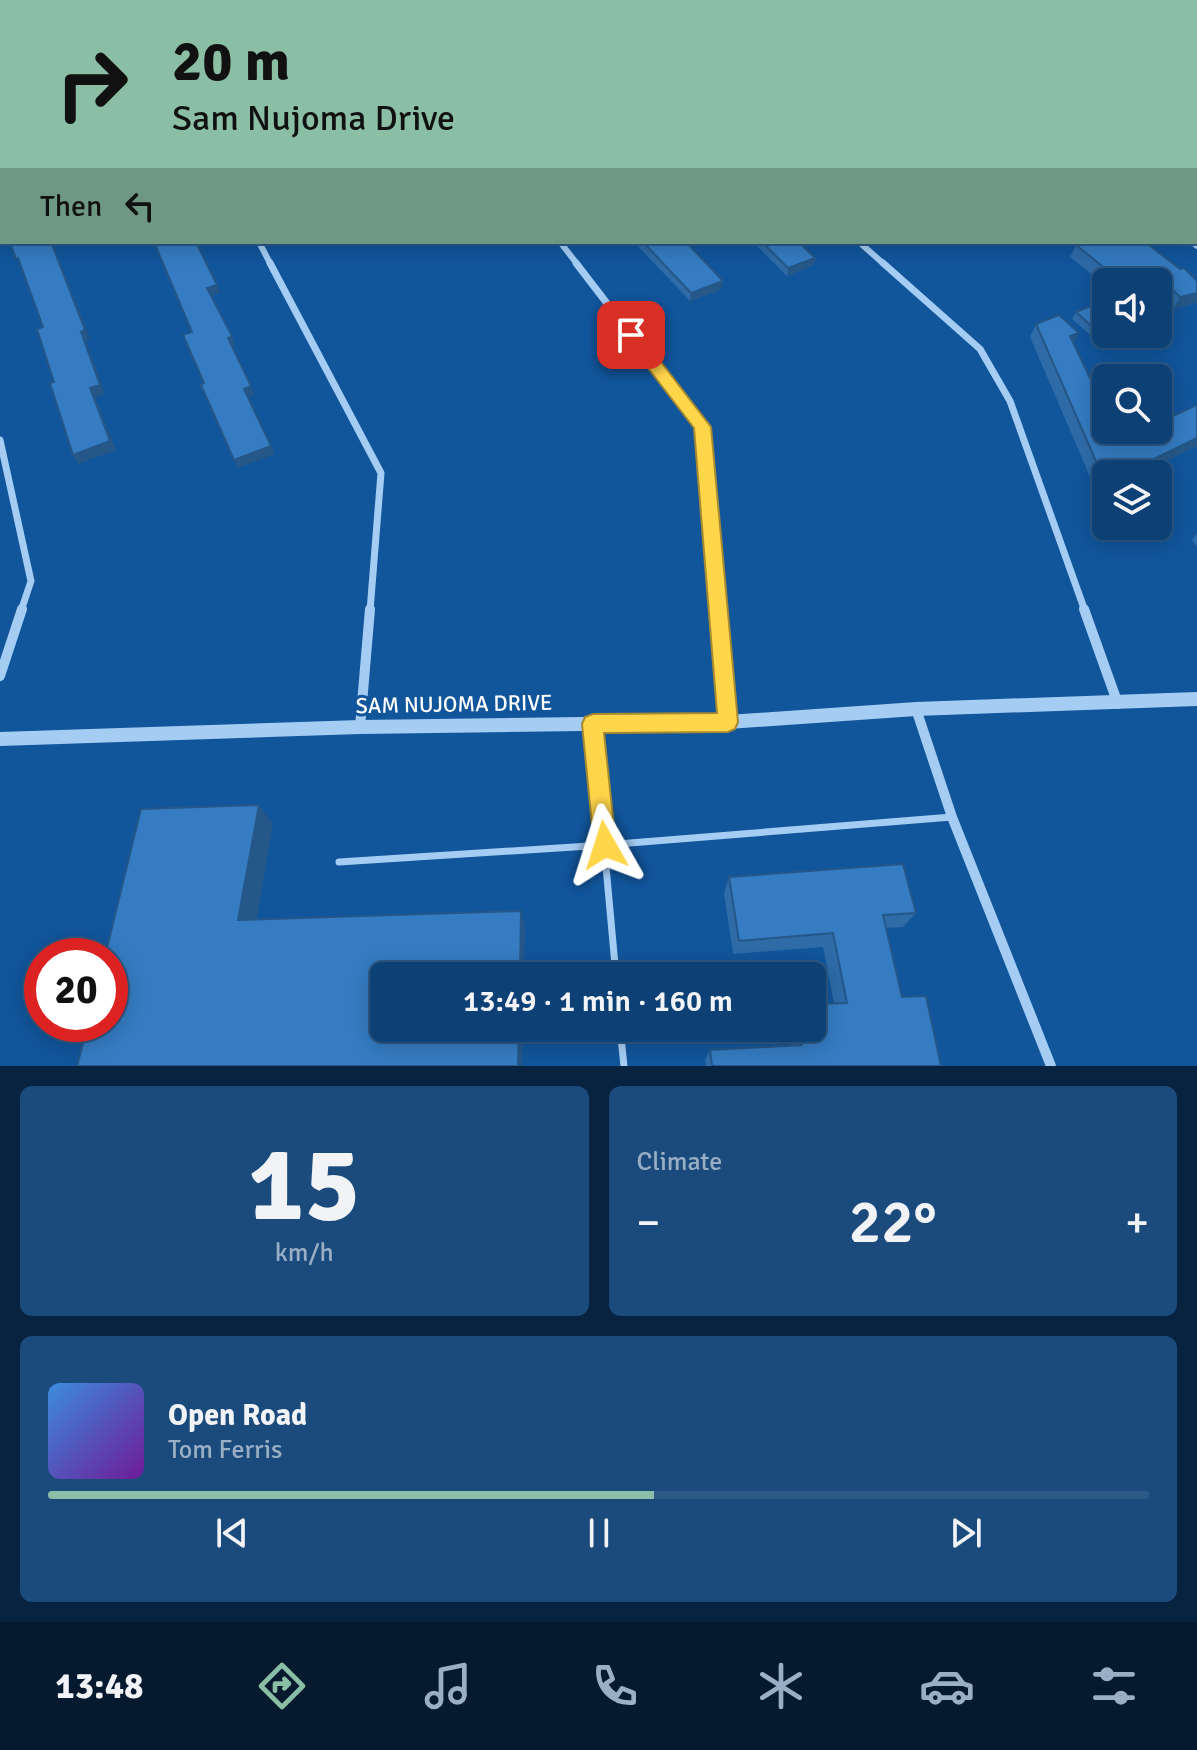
<!DOCTYPE html>
<html lang="en">
<head>
<meta charset="utf-8">
<style>
	body { margin:0; font-family:Signika,sans-serif; background:#1b4b7c; color:#f1f3f6; height:100vh; display:flex; flex-direction:column; font-size:30px; white-space:nowrap }
	* { box-sizing:border-box; margin:0 }
	p { font-size:26px; color:#9aafc5 }
	.icon { flex:none; width:44px; height:44px; fill:none; stroke:currentColor; stroke-width:2; stroke-linecap:round; stroke-linejoin:round }
	.map { position:relative; height:1066px; overflow:hidden }
	.drawer { display:flex; flex-direction:column; gap:20px; padding:20px; background:#072340; flex:1 }
	.drawer>* { flex:none }
	.top-card { position:absolute; left:0px; top:0px; width:1198px; height:244px; box-shadow:0 4px 20px #0003,0 0 0 2px #2d5986; background:#8abfa5; color:#111; overflow:hidden }
	.tools { position:absolute; left:1092px; top:268px; display:grid; gap:16px }
	.tools a { display:grid; place-items:center; width:80px; height:80px; border-radius:12px; background:#0d4074; box-shadow:0 4px 20px #0003,0 0 0 2px #2d5986; font-size:40px }
	.speed { position:absolute; left:24px; top:938px; display:flex; gap:16px; font-size:40px; font-weight:700; text-align:center }
	.speed>* { display:grid; place-content:center; width:104px; height:104px; border-radius:50%; background:#0d4074; box-shadow:0 4px 20px #0003,0 0 0 2px #2d5986; line-height:1 }
	.speed .limit { border:12px solid #d22; background:#fff; color:#111 }
	.pin { position:absolute; display:grid; place-items:center; width:68px; height:68px; color:#fff; margin:-34px; border-radius:16px; box-shadow:0 4px 12px #0006 }
	.me { position:absolute; width:88px; margin:-44px; rotate:354deg; stroke-linejoin:round; filter:drop-shadow(0 0 6px #0008) }
	.turn { display:flex; align-items:center; gap:28px; height:168px; padding:0 40px; font-size:36px }
	.turn .icon { width:104px; height:104px; stroke-width:2.5 }
	.turn b { display:block; font-size:56px; line-height:68px }
	.then { display:flex; align-items:center; height:76px; padding:0 40px; background:#0003; gap:16px; font-size:30px }
	.big { font-size:60px; font-weight:600; line-height:1.1 }
	.drawer .tile { flex:1; display:flex; flex-direction:column; justify-content:center; gap:12px; min-width:0; padding:0 28px; border-radius:12px; background:#1b4b7c }
	.drawer .dial { align-items:center; gap:0 }
	.dial b { font-size:104px; line-height:1 }
	.song { display:flex; align-items:center; gap:24px }
	.cover { width:96px; height:96px; border-radius:12px; background:linear-gradient(135deg,hsl(210 70% 55%),hsl(280 70% 35%)) }
	.played { height:8px; border-radius:4px; background:linear-gradient(90deg,#8abfa5 55%,#2d5986 55%) }
	.keys { display:flex; justify-content:space-around; direction:ltr }
	.heat { display:flex; justify-content:space-between; align-items:center; font-size:44px; direction:ltr }
	.drawer .tiles { flex:1; display:grid; gap:20px; grid-template-columns:1fr 1fr }
	.tile:last-child { grid-column:span 2 }
	.trip { position:absolute; left:370px; top:962px; width:456px; height:80px; border-radius:12px; background:#0d4074; box-shadow:0 4px 20px #0003,0 0 0 2px #2d5986; font-weight:600; line-height:80px; text-align:center }
	.tab-bar { display:flex; height:128px; justify-content:space-around; align-items:center; background:#051a2e; color:#9aafc5 }
	.tab-bar .icon { width:56px; height:56px }
	.tab-bar .active { color:#8abfa5 }
	.tab-bar b { font-size:36px; color:#f1f3f6 }
	.map>svg:first-child { display:block }
</style>
</head>
<body>
<div class="map">
<svg width="1197" height="1066" viewBox="0 0 1197 1066">
	<rect width="100%" height="100%" fill="#11559b"/>
	<g fill="none" stroke-linecap="round" stroke-linejoin="round">
		<g stroke="#a5cdf4" stroke-width="7">
			<polyline points="593,724 616,976"/>
			<polyline points="339,862 605,845 952,817"/>
			<polyline points="620,1028 624,1066"/>
		</g>
		<g stroke="#a5cdf4" stroke-width="6">
			<polyline points="587,0 590,2"/>
			<polyline points="1111,0 1114,2"/>
			<polyline points="535,2 543,0"/>
			<polyline points="259,242 271,265"/>
			<polyline points="560,242 578,265"/>
			<polyline points="859,242 885,265"/>
			<polyline points="1192,242 1197,246"/>
		</g>
		<g stroke="#a5cdf4" stroke-width="7">
			<polyline points="270,263 381,473 370,611"/>
			<polyline points="576,263 702,427 718,611"/>
			<polyline points="883,263 980,349 1010,401 1085,611"/>
			<polyline points="0,440 31,581 21,611"/>
		</g>
		<g stroke="#a5cdf4" stroke-width="10">
			<polyline points="718,609 728,722"/>
			<polyline points="1084,609 1118,704"/>
			<polyline points="0,676 22,609"/>
			<polyline points="916,709 952,817 1051,1066"/>
			<polyline points="360,727 370,609"/>
		</g>
		<polygon fill="#a5cdf4" fill-rule="evenodd" points="1197,692 1197,706 916,716 728,729 360,734 0,746 0,732 360,720 728,715 916,702"/>
	</g>
	<g fill="#2e6ba7">
		<polygon points="634,242 686,242 722,289 690,301"/>
		<polygon points="753,242 799,242 814,265 787,276"/>
		<polygon points="1076,245 1197,281 1173,309 1167,303 1158,282 1106,282 1106,286 1070,257"/>
		<polygon points="1076,312 1106,330 1091,336 1072,319"/>
		<polygon points="1036,324 1073,343 1120,440 1197,405 1197,446 1140,474 1106,474 1106,514 1030,337"/>
		<polygon points="1111,526 1153,526 1147,533 1115,535"/>
		<polygon points="1197,533 1197,547 1192,540"/>
		<polygon points="729,877 916,913 903,927 886,928 902,997 941,1066 706,1066 705,1060 710,1050 791,1046 789,1028 812,1028 834,1003 823,947 733,954 724,893"/>
	</g>
	<g fill="#255788">
		<polygon points="51,242 52,242 90,339 86,341 105,394 95,397 116,450 78,464 73,455 90,388 81,332"/>
		<polygon points="815,258 814,265 787,276 788,268"/>
		<polygon points="723,281 722,289 690,301 691,293"/>
		<polygon points="217,285 220,293 210,297 207,288"/>
		<polygon points="1174,291 1167,303 1158,307 1158,298"/>
		<polygon points="1197,293 1197,303 1173,309 1180,297"/>
		<polygon points="1106,324 1106,330 1091,336 1095,329"/>
		<polygon points="1079,333 1072,345 1070,336"/>
		<polygon points="232,336 235,345 231,347 228,338"/>
		<polygon points="251,386 254,395 248,397 244,389"/>
		<polygon points="1197,438 1197,446 1140,474 1129,474 1131,470"/>
		<polygon points="271,446 275,454 238,468 234,460"/>
		<polygon points="259,805 273,824 254,935 238,920"/>
		<polygon points="521,911 525,926 524,976 520,976"/>
		<polygon points="519,1028 523,1028 522,1066 518,1066"/>
	</g>
	<g fill="#357cc2" stroke="#255788" stroke-width="2">
		<polygon points="735,0 796,0 799,2 728,2"/>
		<polygon points="0,163 2,163 2,217 0,210"/>
		<polygon points="10,242 51,242 85,330 81,332 100,385 90,388 110,441 73,455 50,383 54,382 37,329 43,327 18,258 16,259"/>
		<polygon points="154,242 196,242 217,285 207,288 232,336 228,338 251,386 244,389 271,446 234,460 201,385 204,383 183,335 192,332"/>
		<polygon points="643,242 686,242 723,281 691,293"/>
		<polygon points="762,242 799,242 815,258 788,268"/>
		<polygon points="1084,242 1145,242 1180,269 1184,268 1197,281 1197,293 1180,297 1174,291 1158,298 1158,282 1122,282 1076,245"/>
		<polygon points="1103,301 1106,303 1106,324 1095,329 1076,312"/>
		<polygon points="1059,315 1079,333 1070,336 1106,412 1106,430 1115,430 1120,440 1143,430 1158,430 1158,423 1197,405 1197,438 1131,470 1133,474 1106,474 1106,484 1036,324"/>
		<polygon points="259,805 238,920 521,911 520,976 384,976 384,1028 519,1028 518,1066 77,1066 88,1024 110,1024 110,956 105,956 141,809"/>
		<polygon points="903,864 916,913 883,915 902,997 926,996 941,1066 712,1066 710,1050 802,1045 799,1028 812,1028 812,1004 847,1003 833,933 739,941 729,877"/>
	</g>
	<polygon fill="#ffd54a" stroke="#a68a30" stroke-width="2" points="631,329 637,331 711,427 738,722 735,729 728,732 604,733 616,845 613,853 605,856 597,853 594,845 582,724 585,717 593,714 717,713 694,428 625,338 625,331"/>
	<g text-anchor="middle" dominant-baseline="central" stroke-width="6" stroke-linejoin="round" paint-order="stroke">
		<g font-size="22" fill="#fff" stroke="#11559b">
			<text transform="translate(454 704) rotate(-1)">SAM NUJOMA DRIVE</text>
		</g>
	</g>
</svg>
<div class="tools">
<a><svg class="icon" aria-label="sound" viewBox="0 0 24 24"><path d="M4 9h4l5-4v14l-5-4H4zM17 9q2 3 0 6"/></svg></a>
<a><svg class="icon" aria-label="search" viewBox="0 0 24 24"><circle cx="10" cy="10" r="6"/><path d="M15 15l6 6"/></svg></a>
<a><svg class="icon" aria-label="layers" viewBox="0 0 24 24"><path d="M12 4l9 5-9 5-9-5zM3 14l9 5 9-5"/></svg></a>
</div>
<div class="speed"><div class="limit">20</div></div>
<div class="pin" style="left:631px;top:335px;background:#d93025"><svg class="icon" aria-label="arrive" viewBox="0 0 24 24"><path d="M6 21V4h12l-3 4 3 4H6"/></svg></div>
<svg class="me" style="left:605px;top:845px" viewBox="-20 -20 40 40"><path d="M0-17L14 15 0 8-14 15z" fill="#ffd54a" stroke="#fff" stroke-width="4"/></svg>
<div class="trip">13:49 · 1 min · 160 m</div>
<div class="top-card">
<div class="turn"><svg class="icon" aria-label="right" viewBox="0 0 24 24"><path d="M7 20v-9h11M14 6l5 5-5 5"/></svg><div><b>20 m</b>Sam Nujoma Drive</div></div>
<div class="then">Then<svg class="icon" aria-label="left" viewBox="0 0 24 24"><path d="M17 20v-9H6M10 6l-5 5 5 5"/></svg></div>
</div>
</div>
<section class="drawer">
<div class="tiles">
<div class="tile dial"><b>15</b><p>km/h</p></div>
<div class="tile"><p>Climate</p>
<div class="heat"><a>−</a><b class="big">22°</b><a>+</a></div>
</div>
<div class="tile">
<div class="song"><i class="cover"></i><div><b>Open Road</b><p>Tom Ferris</p></div></div>
<div class="played"></div>
<div class="keys"><svg class="icon" aria-label="previous" viewBox="0 0 24 24"><path d="M18 5L8 12l10 7zM5 5v14"/></svg><svg class="icon" aria-label="pause" viewBox="0 0 24 24"><path d="M8 5v14M16 5v14"/></svg><svg class="icon" aria-label="next" viewBox="0 0 24 24"><path d="M6 5l10 7-10 7zM19 5v14"/></svg></div>
</div>
</div>
</section>
<nav class="tab-bar">
<b>13:48</b>
<svg class="icon active" aria-label="directions" viewBox="0 0 24 24"><path d="M12 3l9 9-9 9-9-9zM9 14v-3h6M13 9l2 2-2 2"/></svg>
<svg class="icon" aria-label="music" viewBox="0 0 24 24"><path d="M9 18V5l10-2v13"/><circle cx="6" cy="18" r="3"/><circle cx="16" cy="16" r="3"/></svg>
<svg class="icon" aria-label="phone" viewBox="0 0 24 24"><path d="M5 4h4l2 5-3 2q2 4 5 5l2-3 5 2v4C11 20 4 13 5 4z"/></svg>
<svg class="icon" aria-label="climate" viewBox="0 0 24 24"><path d="M12 3v18M4 7l16 10M4 17L20 7"/></svg>
<svg class="icon" aria-label="car" viewBox="0 0 24 24"><path d="M5 17H2v-5l4-1 3-4h7l3 4 3 1v5h-3M9 17h6M6 11h13"/><circle cx="7" cy="17" r="2"/><circle cx="17" cy="17" r="2"/></svg>
<svg class="icon" aria-label="filters" viewBox="0 0 24 24"><path d="M4 7h16M4 17h16"/><circle cx="9" cy="7" r="2"/><circle cx="15" cy="17" r="2"/></svg>
</nav>
</body>
</html>
